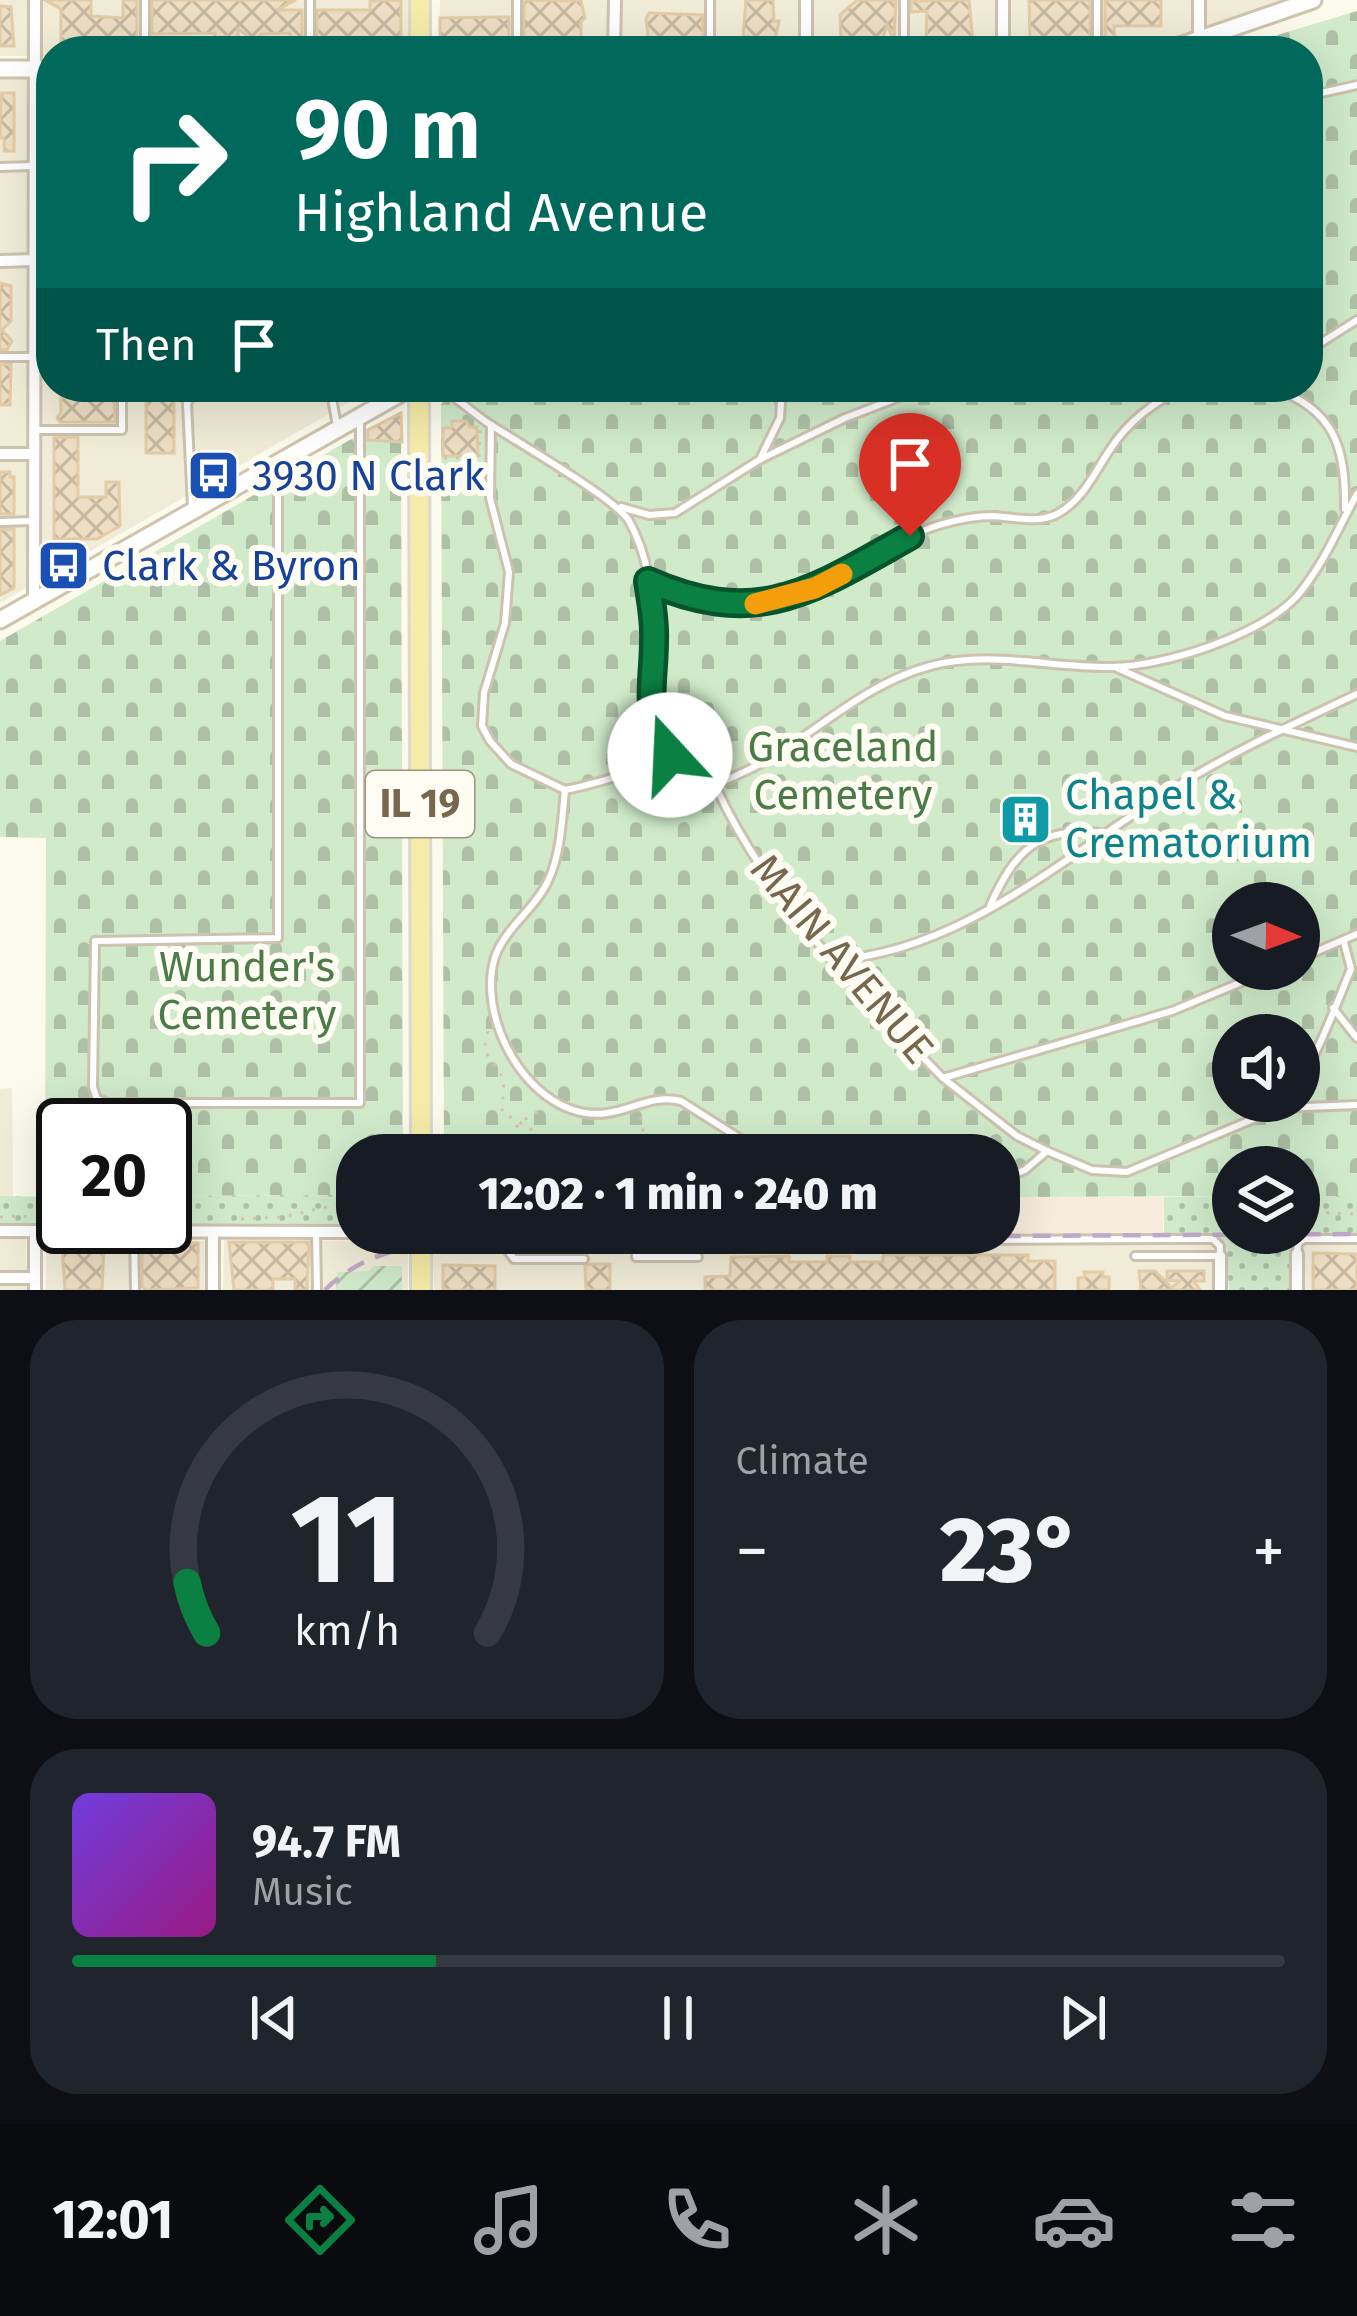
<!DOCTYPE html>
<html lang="en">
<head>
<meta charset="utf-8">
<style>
	body { margin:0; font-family:"Fira Sans",sans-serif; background:#20242c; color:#f1f3f6; height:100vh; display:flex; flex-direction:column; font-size:45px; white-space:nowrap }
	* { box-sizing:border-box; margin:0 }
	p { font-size:39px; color:#9ea1a6 }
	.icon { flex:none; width:66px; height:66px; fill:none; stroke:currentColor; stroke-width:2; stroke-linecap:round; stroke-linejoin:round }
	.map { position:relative; height:1290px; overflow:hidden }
	.details { display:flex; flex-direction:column; gap:30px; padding:30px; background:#0d0f14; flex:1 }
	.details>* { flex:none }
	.guide { position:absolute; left:36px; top:36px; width:1287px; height:366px; border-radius:48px; box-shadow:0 12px 48px #0002; background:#00695c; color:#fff; overflow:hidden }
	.needle { width:78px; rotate:91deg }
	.fabs { position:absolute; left:1212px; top:882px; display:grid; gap:24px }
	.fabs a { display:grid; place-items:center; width:108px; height:108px; border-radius:50%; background:#171b24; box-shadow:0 12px 48px #0002; font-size:60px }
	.speed { position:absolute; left:36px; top:1098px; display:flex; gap:24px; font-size:60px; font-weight:700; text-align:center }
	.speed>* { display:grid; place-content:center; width:156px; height:156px; border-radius:50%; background:#171b24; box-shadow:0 12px 48px #0002; line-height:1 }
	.speed .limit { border:6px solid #111; border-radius:18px; background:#fff; color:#111 }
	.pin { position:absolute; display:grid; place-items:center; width:102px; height:102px; color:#fff; margin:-123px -51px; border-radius:50% 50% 50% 0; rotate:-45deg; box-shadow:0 0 12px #0007 }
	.pin .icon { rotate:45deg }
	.me { position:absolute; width:132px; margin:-66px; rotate:340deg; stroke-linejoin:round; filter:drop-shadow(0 0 9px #0008) }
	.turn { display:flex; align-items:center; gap:42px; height:252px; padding:0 60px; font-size:54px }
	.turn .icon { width:156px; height:156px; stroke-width:2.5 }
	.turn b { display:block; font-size:84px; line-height:102px }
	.then { display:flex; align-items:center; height:114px; padding:0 60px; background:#0003; gap:24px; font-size:45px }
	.big { font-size:90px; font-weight:800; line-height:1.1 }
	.details .card { flex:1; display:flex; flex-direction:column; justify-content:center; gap:18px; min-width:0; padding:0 42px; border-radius:48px; background:#20242c }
	.details .dial { align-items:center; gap:0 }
	.dial svg { height:312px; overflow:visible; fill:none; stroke:#363941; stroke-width:7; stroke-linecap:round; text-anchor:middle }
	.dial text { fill:#f1f3f6; stroke:none }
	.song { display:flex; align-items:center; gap:36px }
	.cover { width:144px; height:144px; border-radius:18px; background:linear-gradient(135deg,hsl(260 70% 55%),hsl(310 70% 35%)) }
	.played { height:12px; border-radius:6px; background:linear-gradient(90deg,#0b8043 30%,#363941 30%) }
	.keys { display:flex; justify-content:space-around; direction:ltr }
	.heat { display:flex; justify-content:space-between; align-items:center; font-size:66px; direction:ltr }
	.details .tiles { flex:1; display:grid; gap:30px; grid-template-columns:1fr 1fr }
	.card:last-child { grid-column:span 2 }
	.trip { position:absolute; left:336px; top:1134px; width:684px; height:120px; border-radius:48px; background:#171b24; box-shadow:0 12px 48px #0002; font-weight:800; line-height:120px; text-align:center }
	.tab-bar { display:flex; height:192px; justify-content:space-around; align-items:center; background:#090b0e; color:#9ea1a6 }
	.tab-bar .icon { width:84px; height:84px }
	.tab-bar .active { color:#0b8043 }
	.tab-bar b { font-size:54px; color:#f1f3f6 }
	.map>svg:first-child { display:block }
</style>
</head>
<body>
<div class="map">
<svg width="1357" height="1290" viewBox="0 0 1357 1290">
	<defs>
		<pattern id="cemetery-stones" width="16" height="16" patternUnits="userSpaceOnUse" patternTransform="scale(3)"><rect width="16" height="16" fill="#d0eaca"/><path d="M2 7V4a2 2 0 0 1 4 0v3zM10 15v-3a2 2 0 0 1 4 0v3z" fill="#aec1a6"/></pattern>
		<pattern id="park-dots" width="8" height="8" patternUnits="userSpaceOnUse" patternTransform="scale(3)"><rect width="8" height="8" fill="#d0eaca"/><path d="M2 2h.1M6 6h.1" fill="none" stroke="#aec1a6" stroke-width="1.8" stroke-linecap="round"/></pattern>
		<pattern id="garden-furrows" width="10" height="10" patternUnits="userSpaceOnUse" patternTransform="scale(3)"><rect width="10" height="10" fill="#d0eaca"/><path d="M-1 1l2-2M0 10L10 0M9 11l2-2" fill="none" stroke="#aec1a6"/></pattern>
		<pattern id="building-cross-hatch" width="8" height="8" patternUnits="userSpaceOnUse" patternTransform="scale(3)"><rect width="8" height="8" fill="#eedec3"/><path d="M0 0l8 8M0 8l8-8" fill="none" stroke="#c6b8a1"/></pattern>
	</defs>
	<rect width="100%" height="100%" fill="#fcfaec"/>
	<g fill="#f0ecd8">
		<polygon points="0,0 408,0 409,51 51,51 51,56 0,56"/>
		<polygon points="440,0 1282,0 1136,51 439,51"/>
		<polygon points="0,78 51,78 51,387 376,387 0,603"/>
		<polygon points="12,1088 13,1196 0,1196 0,1089"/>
		<polygon points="0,1234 26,1234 27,1290 0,1290"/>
		<polygon points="1357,1238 1357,1290 1303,1290 1304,1239"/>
		<polygon points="1213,1239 1214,1290 434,1290 433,1268 433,1246 476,1242"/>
		<polygon points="224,1240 404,1241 408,1245 408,1290 223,1290"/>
		<polygon points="206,1241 206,1290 46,1290 46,1242"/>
	</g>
	<polygon fill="#f8ecde" points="999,1197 1164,1197 1163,1235 434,1240 434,1233 999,1233"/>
	<g fill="url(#cemetery-stones)" fill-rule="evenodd">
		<path d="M1357,11V1196H1299V1167H1233V1196L999,1197V1155H444L441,404L459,387H1308V51H1225ZM1233,903H1299V969H1233ZM1233,1035H1299V1101H1233Z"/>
		<polygon points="401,418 403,1155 357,1155 357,1195 165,1196 165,1125 63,1125 63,1197 45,1197 46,838 0,837 0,641 367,430"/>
	</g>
	<g fill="url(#park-dots)">
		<polygon points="357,1195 357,1224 165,1225 165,1196"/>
		<polygon points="0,1196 63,1197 63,1225 0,1225"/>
		<polygon points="1233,1196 1233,1233 1299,1233 1299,1196 1357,1196 1357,1238 1293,1240 1289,1290 1229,1290 1226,1242 1164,1239 1164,1197"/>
	</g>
	<polygon fill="url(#garden-furrows)" points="373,1266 402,1266 402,1290 336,1290 337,1272 369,1271"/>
	<g fill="url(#building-cross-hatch)" stroke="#e2cba6" stroke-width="3">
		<polygon points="45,0 91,0 91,16 123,18 123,0 137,0 137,44 61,45 61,9"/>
		<polygon points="152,0 296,0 277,10 302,10 302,43 290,51 290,33 261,34 255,41 238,29 238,41 226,36 215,40 215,33 152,34"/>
		<polygon points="401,0 401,45 317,44 317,10 370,10 370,1"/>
		<polygon points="524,0 581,1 585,18 581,21 581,36 589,45 524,45"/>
		<polygon points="746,0 773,0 774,21 779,21 774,45 749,43 749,37 743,37"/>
		<polygon points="857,0 896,0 894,41 887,25 881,44 841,44 840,15"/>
		<polygon points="969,0 973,43 926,43 927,11 911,12 911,1"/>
		<polygon points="1029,0 1090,0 1090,43 1030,40"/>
		<polygon points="1105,0 1161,0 1161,26 1114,26 1115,38 1105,38"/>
		<polygon points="0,6 11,7 14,46 0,46"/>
		<polygon points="649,13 703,15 703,44 649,44 646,19"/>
		<polygon points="503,17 509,17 509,43 495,47 440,45 440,18"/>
		<polygon points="1,93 14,93 14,151 4,151 4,138 0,138"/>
		<polygon points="0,283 11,286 11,321 2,330 12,341 7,350 0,350"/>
		<polygon points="11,364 10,405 0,405 0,365"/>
		<polygon points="61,387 98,387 98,398 114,397 115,422 60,422 57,418 61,412"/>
		<rect x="146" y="387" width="28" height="66"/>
		<polygon points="401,413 402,442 368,440 368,430"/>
		<polygon points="452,421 466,421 470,427 477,427 478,456 443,456 443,428 452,428"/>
		<polygon points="78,437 78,497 106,497 106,482 119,482 120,526 97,539 54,539 54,438"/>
		<polygon points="0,472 10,472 10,477 14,477 14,514 0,514"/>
		<polygon points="0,529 14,529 14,588 0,595"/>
		<polygon points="1029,798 1043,824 1022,836 1008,810"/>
		<polygon points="229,1242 309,1242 307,1290 295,1290 295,1279 273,1279 273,1290 234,1290"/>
		<polygon points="142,1243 198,1243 198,1288 147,1290 142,1287"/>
		<polygon points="104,1246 102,1290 65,1290 62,1247"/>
		<polygon points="1313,1253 1357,1254 1357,1290 1313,1290"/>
		<polygon points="883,1255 1028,1255 1028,1261 1055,1261 1055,1290 705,1290 705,1277 730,1276 731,1257 789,1256 789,1262 827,1262 827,1256 850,1256 850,1262 883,1262"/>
		<polygon points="589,1264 610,1264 610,1290 586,1290 585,1266"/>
		<polygon points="443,1265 495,1266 495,1290 443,1290"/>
		<polygon points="1139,1271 1155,1271 1172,1288 1179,1281 1167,1280 1167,1271 1204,1271 1204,1281 1194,1281 1200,1290 1141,1290"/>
		<polygon points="1084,1272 1103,1272 1103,1277 1109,1277 1109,1290 1078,1290 1078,1278 1085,1277"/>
	</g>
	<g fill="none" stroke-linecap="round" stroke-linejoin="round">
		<defs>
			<g id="lane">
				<polyline points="145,0 145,51"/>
				<polyline points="310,0 310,51"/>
				<polyline points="710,0 710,51"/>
				<polyline points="904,0 904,51"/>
				<polyline points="517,51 517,0"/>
				<polyline points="1097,51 1097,0"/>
				<polyline points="1308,96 1357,85"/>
				<polyline points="35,118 51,118"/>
				<polyline points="0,167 32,166"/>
				<polyline points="1308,351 1357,320"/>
				<polyline points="0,357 32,357"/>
				<path d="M440,387C456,398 470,410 485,421C513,440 617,499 629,521C648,555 654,600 654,639C655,696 640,721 682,769"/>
				<path d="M1270,387C1334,408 1346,446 1345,509"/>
				<path d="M491,425L490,498L509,572L505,623L484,693L482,726L490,741L511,764L565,790C629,778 648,754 715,785"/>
				<polyline points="33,430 122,430 122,387"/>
				<polyline points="761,457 780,418 782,387"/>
				<polyline points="278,464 278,938 95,941 93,1087 97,1099 108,1103 360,1103 360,420"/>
				<polyline points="192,507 187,403 194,393 204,388 330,387 337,426"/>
				<polyline points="621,507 649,515 675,513 759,460 845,418 926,387"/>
				<polyline points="0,522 32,521"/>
				<path d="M648,581C743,623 787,604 873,557C894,545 916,532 939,525C956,520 975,516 993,516C1013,517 1038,524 1057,514C1082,501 1094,474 1109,451C1128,421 1153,403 1184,387"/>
				<polyline points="1117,668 1225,716 1357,747"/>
				<path d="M715,785C740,774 765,763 788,747C833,717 875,681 930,666C990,650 1051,668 1112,667C1165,666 1260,636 1297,596C1323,566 1338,528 1357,494"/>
				<path d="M715,785C766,897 857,991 943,1078L1172,1011L1273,969"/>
				<path d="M565,790C562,820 561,853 548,881C535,909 505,928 495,957C478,1013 518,1092 573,1110C618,1125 644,1091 681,1101L766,1155"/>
				<path d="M990,906C1015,850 1039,826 1102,833"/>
				<polyline points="1299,959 1357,934"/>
				<path d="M833,960C964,952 1069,852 1176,787C1233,751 1296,723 1357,694"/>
				<polyline points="1333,1008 1357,1038"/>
				<polyline points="943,1078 1017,1136 1047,1151"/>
				<path d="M1299,1083C1321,1047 1335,1007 1351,969L1344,942"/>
				<polyline points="999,1181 1025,1170 1047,1151 1092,1170 1127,1172 1280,1108 1357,1105"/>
				<polyline points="134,1231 135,1290"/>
				<polyline points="316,1232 317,1290"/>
				<polyline points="501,1242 514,1259 584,1259"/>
				<polyline points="636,1242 636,1257 698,1257"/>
				<polyline points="425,1247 475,1242 1164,1239 1213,1239 1220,1246 1220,1256 1135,1256"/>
				<polyline points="1297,1254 1298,1243 1304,1239 1357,1239"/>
			</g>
			<g id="street">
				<polyline points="1003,0 1003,51"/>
				<polyline points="1199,0 1199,37"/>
				<polyline points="614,51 615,0"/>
				<polyline points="806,51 806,0"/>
				<polyline points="0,261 35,260"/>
				<polyline points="0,454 33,454"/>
				<polyline points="34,601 35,0"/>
				<polyline points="0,1231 357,1232"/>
				<polyline points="35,1231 35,1290"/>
				<polyline points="213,1232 213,1290"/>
				<polyline points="0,1278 35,1278"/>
				<polyline points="1220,1290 1220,1256"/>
				<polyline points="1297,1290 1297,1254"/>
			</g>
			<g id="secondary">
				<polyline points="1165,51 1313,0"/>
				<polyline points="0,69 51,69"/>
				<polyline points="0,620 412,387"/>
			</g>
			<g id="primary">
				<polyline points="420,0 420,51"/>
				<polyline points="419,387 421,1155"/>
				<polyline points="421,1290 421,1233"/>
			</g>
		</defs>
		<use href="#lane" stroke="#ccc2af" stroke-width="12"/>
		<use href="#street" stroke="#ccc2af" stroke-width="16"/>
		<use href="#secondary" stroke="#cfc4ad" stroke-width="21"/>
		<use href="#primary" stroke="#dcd7d1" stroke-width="24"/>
		<g stroke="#d6c4a7" stroke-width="3" stroke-dasharray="3 9" stroke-linecap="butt">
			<polyline points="461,387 471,397"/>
			<polyline points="444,458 479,458 480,429"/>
			<polyline points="488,1031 484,1050 504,1079 502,1112 532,1130 551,1150 562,1154 586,1148 605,1155"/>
			<polyline points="495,1155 504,1150 519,1123 544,1108"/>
			<polyline points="638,1155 643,1130 640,1115"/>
			<polyline points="1216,1206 1217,1229"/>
			<polyline points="165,1211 195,1219"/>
			<polyline points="1302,1212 1357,1214"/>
			<polyline points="0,1217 63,1215"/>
			<polyline points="241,1219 283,1217 335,1205 357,1204"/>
			<polyline points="462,1279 471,1290"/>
		</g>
		<use href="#lane" stroke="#fff" stroke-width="6"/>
		<use href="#street" stroke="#fff" stroke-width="10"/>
		<use href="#secondary" stroke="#fff" stroke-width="15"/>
		<use href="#primary" stroke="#f6eca9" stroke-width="18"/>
		<path stroke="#c0a9c7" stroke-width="4.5" stroke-dasharray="18 12" stroke-linecap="butt" d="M325,1290C361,1253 413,1244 462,1239L1357,1234"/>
	</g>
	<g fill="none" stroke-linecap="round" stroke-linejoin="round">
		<defs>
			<path id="route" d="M670,755C642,711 654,687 654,640C655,620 651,601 648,581C759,630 813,590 910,536"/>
		</defs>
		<use href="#route" stroke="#07532c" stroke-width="30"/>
		<use href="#route" stroke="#0b8043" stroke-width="21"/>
		<polyline stroke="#f59e0b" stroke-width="21" points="755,604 815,588 842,574"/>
	</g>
	<defs>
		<symbol id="bus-square" viewBox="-11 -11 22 22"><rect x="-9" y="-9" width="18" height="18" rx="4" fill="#1a4fb4" stroke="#fefcf3"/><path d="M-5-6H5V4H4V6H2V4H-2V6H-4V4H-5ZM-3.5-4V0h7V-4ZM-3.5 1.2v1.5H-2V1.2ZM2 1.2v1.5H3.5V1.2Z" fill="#fff"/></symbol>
		<symbol id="building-square" viewBox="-11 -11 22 22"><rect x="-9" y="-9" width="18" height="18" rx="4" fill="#0f9aa8" stroke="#fefcf3"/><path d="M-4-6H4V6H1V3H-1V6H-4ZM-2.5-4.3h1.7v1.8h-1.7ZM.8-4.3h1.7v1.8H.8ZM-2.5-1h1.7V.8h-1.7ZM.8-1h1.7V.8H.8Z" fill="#fff"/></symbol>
	</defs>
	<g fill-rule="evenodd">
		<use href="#bus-square" x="184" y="446" width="59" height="59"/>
		<use href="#bus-square" x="34" y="536" width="59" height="59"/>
		<use href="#building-square" x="996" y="790" width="59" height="59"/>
	</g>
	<g text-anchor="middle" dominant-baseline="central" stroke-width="12" stroke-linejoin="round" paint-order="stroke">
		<rect fill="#fefcf3" stroke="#a09480" stroke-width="3" x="366" y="771" width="108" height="66" rx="9"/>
		<g font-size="39" font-weight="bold" fill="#77674f">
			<text x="420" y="804">IL 19</text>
		</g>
		<g font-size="42" fill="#164399" stroke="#fefcf3" text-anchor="start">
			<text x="252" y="476">3930 N Clark</text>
			<text x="102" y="566">Clark &amp; Byron</text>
		</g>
		<g font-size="42" fill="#4b7c47" stroke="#fefcf3">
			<text x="843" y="747">Graceland<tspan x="843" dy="48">Cemetery</tspan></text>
			<text x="247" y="967">Wunder's<tspan x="247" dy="48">Cemetery</tspan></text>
		</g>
		<g font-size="42" fill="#0d838f" stroke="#fefcf3" text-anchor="start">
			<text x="1065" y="795">Chapel &amp;<tspan x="1065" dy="48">Crematorium</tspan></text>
		</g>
		<g font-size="42" fill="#77674f" stroke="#fefcf3">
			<text transform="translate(842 959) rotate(50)">MAIN AVENUE</text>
		</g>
	</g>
</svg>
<div class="fabs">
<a><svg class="needle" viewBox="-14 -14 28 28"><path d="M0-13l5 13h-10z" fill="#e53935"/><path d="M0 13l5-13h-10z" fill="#9ea1a6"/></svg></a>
<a><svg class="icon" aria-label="sound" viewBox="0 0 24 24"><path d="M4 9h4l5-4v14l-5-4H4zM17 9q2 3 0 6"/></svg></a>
<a><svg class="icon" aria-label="layers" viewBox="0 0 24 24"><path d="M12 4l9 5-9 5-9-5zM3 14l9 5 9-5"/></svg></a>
</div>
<div class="speed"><div class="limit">20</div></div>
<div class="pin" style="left:910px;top:536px;background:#d93025"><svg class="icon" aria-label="arrive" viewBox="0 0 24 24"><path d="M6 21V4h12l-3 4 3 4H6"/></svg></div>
<svg class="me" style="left:670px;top:755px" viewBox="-20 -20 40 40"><circle r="19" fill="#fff"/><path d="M0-13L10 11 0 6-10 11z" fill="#0b8043"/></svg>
<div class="trip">12:02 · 1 min · 240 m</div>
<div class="guide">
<div class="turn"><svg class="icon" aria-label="right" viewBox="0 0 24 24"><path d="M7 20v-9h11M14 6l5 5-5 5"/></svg><div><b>90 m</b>Highland Avenue</div></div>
<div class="then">Then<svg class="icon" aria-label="arrive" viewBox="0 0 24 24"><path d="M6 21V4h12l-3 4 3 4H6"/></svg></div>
</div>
</div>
<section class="details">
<div class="tiles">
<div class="card dial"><svg viewBox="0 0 100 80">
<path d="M14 69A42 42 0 1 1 86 69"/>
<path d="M14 69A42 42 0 0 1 9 56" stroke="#0b8043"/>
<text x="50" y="56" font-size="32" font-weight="700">11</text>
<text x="50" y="72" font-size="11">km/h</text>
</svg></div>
<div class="card"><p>Climate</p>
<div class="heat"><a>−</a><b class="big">23°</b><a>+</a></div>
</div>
<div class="card">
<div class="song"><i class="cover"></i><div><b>94.7 FM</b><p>Music</p></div></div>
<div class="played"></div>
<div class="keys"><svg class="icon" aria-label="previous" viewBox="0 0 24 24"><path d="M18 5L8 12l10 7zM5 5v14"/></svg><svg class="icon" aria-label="pause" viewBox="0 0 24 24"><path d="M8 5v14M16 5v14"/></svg><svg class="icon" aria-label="next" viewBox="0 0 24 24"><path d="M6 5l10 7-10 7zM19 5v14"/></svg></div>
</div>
</div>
</section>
<nav class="tab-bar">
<b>12:01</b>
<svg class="icon active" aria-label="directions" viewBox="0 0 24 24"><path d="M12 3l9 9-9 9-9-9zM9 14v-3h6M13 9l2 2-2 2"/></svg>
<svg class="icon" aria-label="music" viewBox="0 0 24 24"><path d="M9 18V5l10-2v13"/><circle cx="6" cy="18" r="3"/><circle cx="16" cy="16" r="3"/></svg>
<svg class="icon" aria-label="phone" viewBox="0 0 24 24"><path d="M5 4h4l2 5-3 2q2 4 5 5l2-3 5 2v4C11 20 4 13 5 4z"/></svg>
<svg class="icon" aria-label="climate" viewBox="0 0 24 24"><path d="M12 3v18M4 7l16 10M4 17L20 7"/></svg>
<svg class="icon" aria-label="car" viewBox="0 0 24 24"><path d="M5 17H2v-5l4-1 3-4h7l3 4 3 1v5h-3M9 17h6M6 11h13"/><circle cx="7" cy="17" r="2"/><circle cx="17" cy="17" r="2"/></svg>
<svg class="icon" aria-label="filters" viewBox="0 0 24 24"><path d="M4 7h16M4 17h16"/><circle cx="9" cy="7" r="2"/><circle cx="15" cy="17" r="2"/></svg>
</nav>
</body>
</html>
